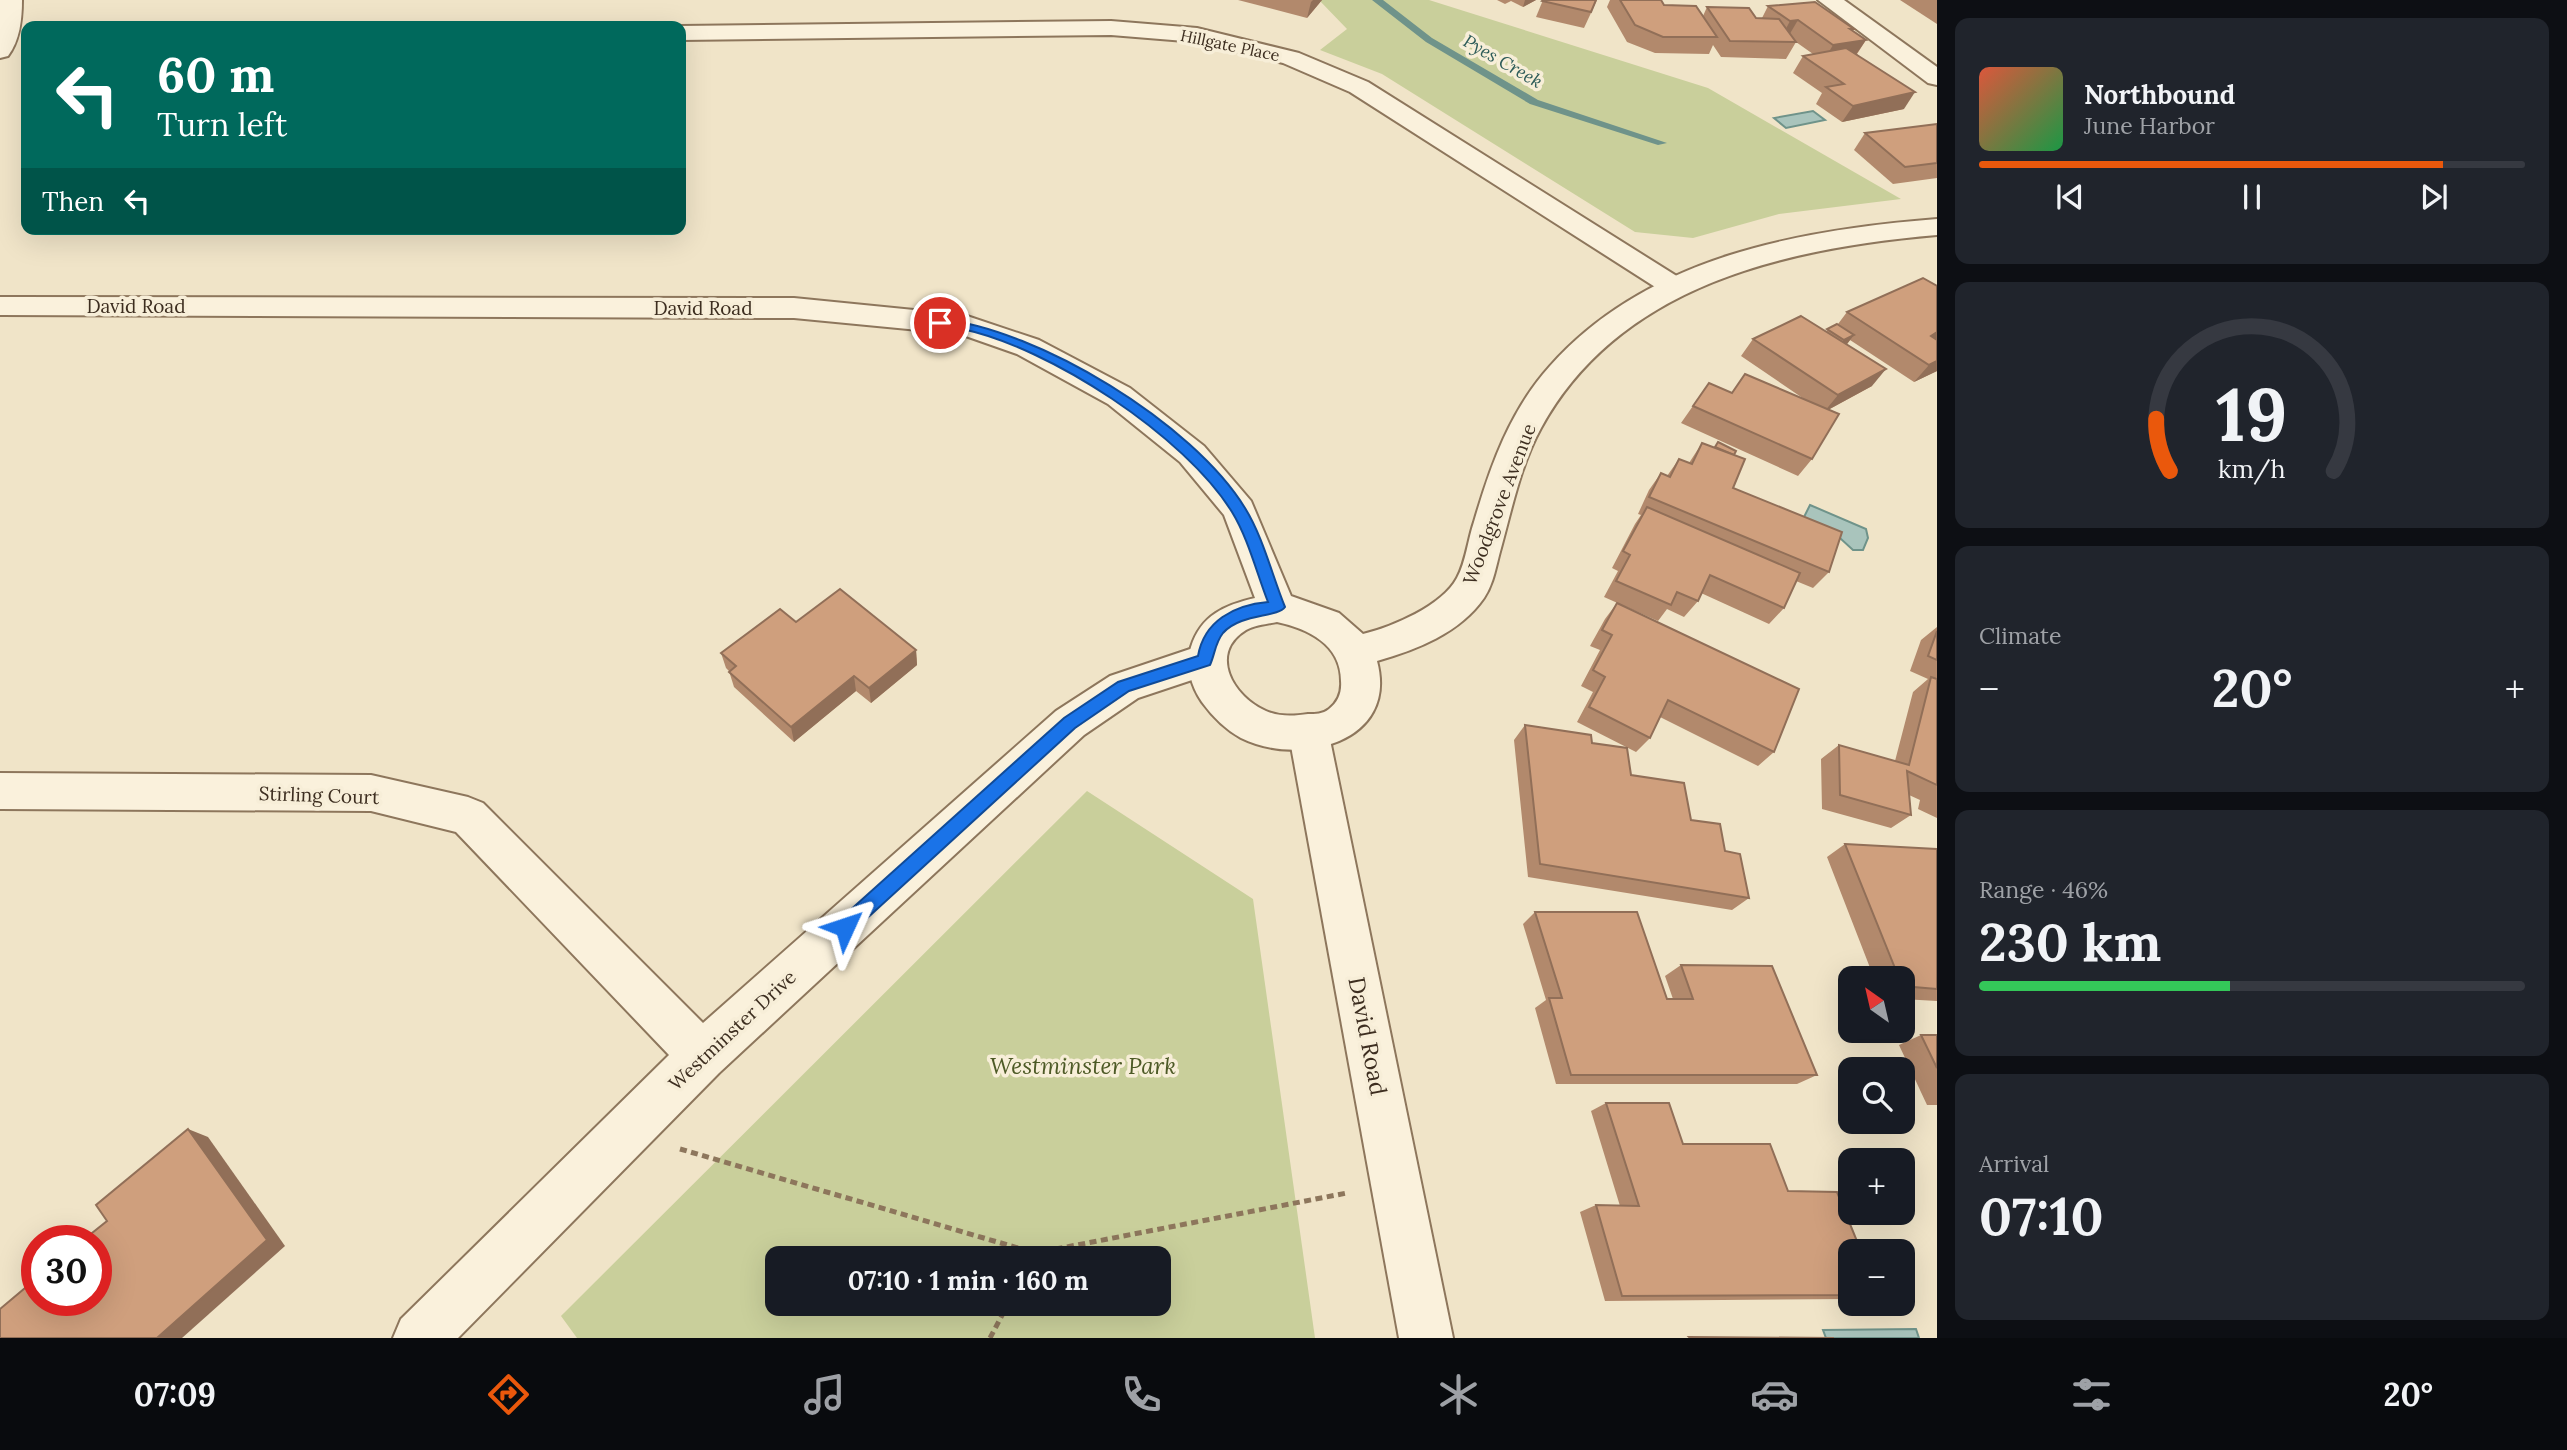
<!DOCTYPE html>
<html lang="en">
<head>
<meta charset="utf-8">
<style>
	body { margin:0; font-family:Lora,serif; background:#20242c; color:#f1f3f6; height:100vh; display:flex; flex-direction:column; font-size:26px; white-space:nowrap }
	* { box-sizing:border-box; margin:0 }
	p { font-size:23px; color:#9ea1a6 }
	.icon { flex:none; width:38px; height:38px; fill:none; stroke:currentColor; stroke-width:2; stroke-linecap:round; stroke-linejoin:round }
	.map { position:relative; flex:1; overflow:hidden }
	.panel { display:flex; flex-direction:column; gap:18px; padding:18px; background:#0d0f14; width:630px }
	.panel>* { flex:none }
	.top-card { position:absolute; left:21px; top:21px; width:665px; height:214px; border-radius:14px; box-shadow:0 7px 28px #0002; background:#00695c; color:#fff; overflow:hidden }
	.needle { width:46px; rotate:326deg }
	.buttons { position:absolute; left:1838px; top:966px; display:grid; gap:14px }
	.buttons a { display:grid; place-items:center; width:77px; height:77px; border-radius:14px; background:#171b24; box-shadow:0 7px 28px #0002; font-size:35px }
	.speed { position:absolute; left:21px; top:1225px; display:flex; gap:14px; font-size:35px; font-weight:700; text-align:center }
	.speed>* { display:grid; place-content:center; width:91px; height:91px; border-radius:50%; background:#171b24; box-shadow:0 7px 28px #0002; line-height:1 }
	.speed .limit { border:10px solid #d22; background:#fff; color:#111 }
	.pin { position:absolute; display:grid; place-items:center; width:60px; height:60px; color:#fff; margin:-30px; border:4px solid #fff; border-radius:50%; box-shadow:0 2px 7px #0007 }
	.me { position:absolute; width:77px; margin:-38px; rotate:48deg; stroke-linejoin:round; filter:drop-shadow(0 0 5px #0008) }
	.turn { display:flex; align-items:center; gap:24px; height:147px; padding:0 21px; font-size:32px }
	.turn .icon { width:91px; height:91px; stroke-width:2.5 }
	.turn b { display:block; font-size:49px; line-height:60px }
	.then { display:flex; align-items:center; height:66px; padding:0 21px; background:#0003; gap:14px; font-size:26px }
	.big { font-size:52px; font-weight:700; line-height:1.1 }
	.panel .card { flex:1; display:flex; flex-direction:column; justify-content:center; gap:10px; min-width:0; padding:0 24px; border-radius:14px; background:#20242c }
	.panel .dial { align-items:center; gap:0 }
	.dial svg { height:182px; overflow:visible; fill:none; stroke:#363941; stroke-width:7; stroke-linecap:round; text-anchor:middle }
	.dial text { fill:#f1f3f6; stroke:none }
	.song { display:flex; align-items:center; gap:21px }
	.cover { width:84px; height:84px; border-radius:10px; background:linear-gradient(135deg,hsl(10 70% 55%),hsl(140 70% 35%)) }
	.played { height:7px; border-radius:4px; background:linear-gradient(90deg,#ea580c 85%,#363941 85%) }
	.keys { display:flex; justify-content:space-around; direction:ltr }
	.heat { display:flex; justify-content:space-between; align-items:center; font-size:38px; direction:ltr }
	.charge { height:10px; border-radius:5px; background:linear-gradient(90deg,#34c759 46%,#363941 0) }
	.trip { position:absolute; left:765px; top:1246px; width:406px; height:70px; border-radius:14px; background:#171b24; box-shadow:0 7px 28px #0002; font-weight:700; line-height:70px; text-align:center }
	.tab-bar { display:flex; height:112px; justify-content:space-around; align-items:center; background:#090b0e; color:#9ea1a6 }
	.tab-bar .icon { width:49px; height:49px }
	.tab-bar .selected { color:#ea580c }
	.tab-bar b { font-size:32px; color:#f1f3f6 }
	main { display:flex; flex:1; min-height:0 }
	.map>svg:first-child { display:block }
</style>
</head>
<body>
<main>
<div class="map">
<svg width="1937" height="1338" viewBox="0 0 1937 1338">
	<rect width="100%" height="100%" fill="#f0e4c8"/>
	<g fill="#c9cf9b" fill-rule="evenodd">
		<polygon points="1319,0 1429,0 1708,88 1901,199 1779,214 1693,238 1635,232 1382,74 1320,50 1347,29"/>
		<path d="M1087,791L1253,899L1315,1338H577L561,1316ZM777,1258H1158V1304H777Z"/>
	</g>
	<g fill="#a9c4bc" stroke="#6f938a" stroke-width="2">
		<polygon points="1813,111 1825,120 1786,128 1774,118"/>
		<polygon points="1810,505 1866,529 1868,538 1863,550 1853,550 1840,538 1802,521"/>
		<polygon points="1916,1329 1919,1338 1826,1338 1823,1330"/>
	</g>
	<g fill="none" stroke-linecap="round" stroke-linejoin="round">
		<polygon fill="#6f938a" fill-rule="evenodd" points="1372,0 1383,0 1432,38 1538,100 1667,143 1658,145 1530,104 1426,42"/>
		<defs>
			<g id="minor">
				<path d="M0,0H22C22,19 20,40 8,56L0,58Z"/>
				<polygon points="1818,0 1844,0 1937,67 1937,85 1928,83"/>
				<polygon points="1111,21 1197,28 1299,53 1368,82 1683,280 1688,286 1683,292 1673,295 1663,292 1350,92 1283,63 1197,42 1111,35 681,40 680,26"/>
				<polygon points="1205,644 1219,649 1224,660 1219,671 1138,698 1084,735 719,1073 458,1338 393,1338 401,1319 669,1055 456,832 371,811 0,809 0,773 371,775 468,797 483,803 703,1023 1056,711 1110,676"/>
				<polygon points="1309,718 1323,723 1329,735 1453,1338 1399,1338 1289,735 1295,723"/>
			</g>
			<path id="tertiary" d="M1937,219V235C1787,248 1620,284 1541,428C1521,464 1512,508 1501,548C1496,565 1494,583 1484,598C1460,633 1416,650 1377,661C1399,743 1299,767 1241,738C1225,729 1213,717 1202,702C1191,686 1185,665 1191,647C1201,615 1225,605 1255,598L1224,515L1180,462L1108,404L1017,354L960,334L794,318L0,315V297L794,298L964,315L1039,340L1130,388L1204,446L1251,501L1291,596L1339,613L1363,634C1392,627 1442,606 1457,578C1466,562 1468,539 1474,522C1490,467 1510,410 1550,366C1647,257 1798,230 1937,219ZM1277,622C1309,629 1341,645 1341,681C1342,693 1338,702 1329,709C1323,714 1315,714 1308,714C1294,716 1280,717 1266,711C1233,697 1208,653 1246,630C1254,625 1267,624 1277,622Z"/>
		</defs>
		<use href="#minor" stroke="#8d765c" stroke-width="4"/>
		<use href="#tertiary" stroke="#8d765c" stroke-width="4"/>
		<g stroke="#8d765c" stroke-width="5" stroke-dasharray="7 4.5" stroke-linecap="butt">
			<polyline points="680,1149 1035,1253 1347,1193"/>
			<polyline points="990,1338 1008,1304"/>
		</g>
		<use href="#minor" fill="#faf1dc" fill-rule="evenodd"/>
		<use href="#tertiary" fill="#faf1dc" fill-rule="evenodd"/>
	</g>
	<g fill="#b2896c">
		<polygon points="1238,0 1322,0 1307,18"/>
		<polygon points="1497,0 1536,0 1523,7 1511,1 1505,4"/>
		<polygon points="1543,0 1597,0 1584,28 1536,17"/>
		<polygon points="1610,0 1661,0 1664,5 1703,16 1707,7 1756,18 1762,18 1768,6 1854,29 1852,31 1866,40 1857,54 1904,109 1842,122 1816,104 1822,93 1793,73 1803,56 1813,54 1796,42 1786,59 1721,57 1713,45 1709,54 1655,53 1627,42 1607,7"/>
		<polygon points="1900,0 1937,0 1937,24"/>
		<polygon points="1937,124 1937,178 1893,184 1854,150 1865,133"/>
		<polygon points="1923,278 1937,371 1914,382 1850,340 1847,344 1872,386 1828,410 1812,459 1798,476 1681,423 1709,383 1732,393 1807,401 1741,356 1753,339 1826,331 1838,324 1847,312"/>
		<polygon points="1702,443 1734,455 1733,488 1829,572 1813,588 1796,581 1784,608 1769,624 1701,593 1698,601 1684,617 1667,609 1658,621 1604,597 1618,571 1612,568 1635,524 1641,515 1638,514 1649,490 1661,473 1667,476 1679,459 1689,463"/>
		<polygon points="1617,603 1774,752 1758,766 1660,717 1650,738 1636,752 1577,722 1593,692 1581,686 1600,650 1590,646 1605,619"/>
		<polygon points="796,622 916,650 917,665 871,703 856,691 794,742 734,687 729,671 726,668 721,653"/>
		<polygon points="1937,627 1937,818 1918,809 1920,800 1909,795 1911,815 1891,828 1822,809 1821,759 1839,745 1895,761 1913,692 1928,679 1910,671 1921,640"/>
		<polygon points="1525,725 1592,743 1631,775 1691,820 1725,851 1749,898 1732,910 1528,877 1514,740"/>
		<polygon points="1845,844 1937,849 1937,1001 1902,999 1902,978 1874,978 1827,857"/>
		<polygon points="1535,912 1667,999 1673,999 1665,976 1681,965 1817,1075 1797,1084 1556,1084 1535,1008 1546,1000 1523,924"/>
		<polygon points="1921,1035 1937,1035 1937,1105 1927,1105 1899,1045"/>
		<polygon points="1606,1103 1683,1144 1788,1191 1850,1251 1850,1299 1605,1301 1580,1212 1596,1205 1620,1206 1591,1111"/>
	</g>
	<g fill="#916f58">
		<polygon points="1313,0 1322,0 1307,18 1311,2"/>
		<polygon points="1525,0 1536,0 1523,7"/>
		<polygon points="1798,20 1788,37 1781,38 1790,21"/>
		<polygon points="1866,40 1855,56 1823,62 1833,45"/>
		<polygon points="1915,92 1904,109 1842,122 1853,106"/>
		<polygon points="1937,332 1937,343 1931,336"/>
		<polygon points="1854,335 1847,344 1837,348 1844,340"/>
		<polygon points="1937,361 1937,371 1914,382 1929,365"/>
		<polygon points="1886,369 1872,386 1824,412 1838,395"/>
		<polygon points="916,650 917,665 871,703 869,688"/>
		<polygon points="854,676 856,691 794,742 791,727"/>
		<polygon points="188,1129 208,1137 285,1246 182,1338 157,1338"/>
	</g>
	<g fill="#cf9f7d" stroke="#916f58" stroke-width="2">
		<polygon points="1543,0 1596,0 1591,12 1542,1"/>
		<polygon points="1620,0 1661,0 1664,5 1696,6 1717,37 1663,37 1635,25"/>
		<polygon points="1815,2 1854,29 1850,29 1866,40 1833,45 1798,20 1790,21 1768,6"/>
		<polygon points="1707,7 1749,8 1756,18 1779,19 1796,42 1730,41"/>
		<polygon points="1846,48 1915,92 1853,106 1826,87 1844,84 1803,56"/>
		<polygon points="1937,124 1937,163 1905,167 1865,133"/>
		<polygon points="1923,278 1937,286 1937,332 1931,336 1937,340 1937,361 1929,365 1847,312"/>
		<polygon points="1801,316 1886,369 1838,395 1753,339"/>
		<polygon points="1837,324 1854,335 1844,340 1827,329"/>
		<polygon points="1745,374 1839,414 1812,459 1693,406 1709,383 1732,393"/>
		<polygon points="1718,442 1736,451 1734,455 1715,447"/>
		<polygon points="1702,443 1745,459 1733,488 1842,532 1829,572 1649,497 1661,473 1670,477 1679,459 1692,464"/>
		<polygon points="1647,507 1800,573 1784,608 1710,575 1698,601 1677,592 1671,605 1616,581 1630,555 1623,551"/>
		<polygon points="840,589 916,650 869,688 854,676 791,727 729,672 736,666 721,653 780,609 796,622"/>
		<polygon points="1617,603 1799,689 1774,752 1668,700 1650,738 1589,707 1605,677 1593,670 1612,635 1602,630"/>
		<polygon points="1937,631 1937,660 1928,656"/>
		<polygon points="1931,677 1937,679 1937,785 1907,771 1911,815 1840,795 1839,745 1909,765"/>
		<polygon points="1525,725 1591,735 1592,743 1627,748 1631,775 1684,783 1691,820 1720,824 1725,851 1740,854 1749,898 1540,864"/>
		<polygon points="1845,844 1937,849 1937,989 1902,986 1902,978 1899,978"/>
		<polygon points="1535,912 1637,912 1667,999 1693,999 1681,965 1772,966 1817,1075 1571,1075 1549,998 1562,998"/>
		<polygon points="1921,1035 1937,1035 1937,1068"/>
		<polygon points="1606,1103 1669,1103 1683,1144 1770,1144 1788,1191 1837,1192 1861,1251 1850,1251 1850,1295 1622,1296 1596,1205 1639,1206"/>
		<polygon points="188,1129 267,1240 157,1338 0,1338 0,1309 37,1278 37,1300 96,1300 96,1241 82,1241 107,1221 96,1205"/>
		<polygon points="1689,1337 1834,1338 1690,1338"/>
	</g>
	<path fill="#1a73e8" stroke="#114b97" stroke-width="2" d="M940,319C1038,329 1193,423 1245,508C1263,537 1272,575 1285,607C1277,618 1241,613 1223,633C1215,643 1215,654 1210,665L1129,691L1075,728L851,933L845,936L838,933L836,927L838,921L1064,718L1118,682L1198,656C1204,621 1234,605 1268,602C1257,574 1248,538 1232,512C1185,436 1049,347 962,329C953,327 944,328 935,326V320Z"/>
	<g text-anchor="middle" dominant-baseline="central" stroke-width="7" stroke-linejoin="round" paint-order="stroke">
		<g font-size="16" fill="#3d2e20" stroke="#f7eed8">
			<text transform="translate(1230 45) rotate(12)">Hillgate Place</text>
		</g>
		<g font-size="18" font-style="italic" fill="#2f5d5a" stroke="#f7eed8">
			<text transform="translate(1503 61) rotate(30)">Pyes Creek</text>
		</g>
		<g font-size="19" fill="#3d2e20" stroke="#f7eed8">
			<text x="136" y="306">David Road</text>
			<text x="703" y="308">David Road</text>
			<text transform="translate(1499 504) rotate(-69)">Woodgrove Avenue</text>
			<text transform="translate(319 795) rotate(2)">Stirling Court</text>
			<text transform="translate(732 1030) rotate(-43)">Westminster Drive</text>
		</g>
		<g font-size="23" fill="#3d2e20" stroke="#f7eed8">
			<text transform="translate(1368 1036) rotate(79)">David Road</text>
		</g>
		<g font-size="23" font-style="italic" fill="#4d5a26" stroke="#f7eed8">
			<text x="1083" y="1065">Westminster Park</text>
		</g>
	</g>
</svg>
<div class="buttons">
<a><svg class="needle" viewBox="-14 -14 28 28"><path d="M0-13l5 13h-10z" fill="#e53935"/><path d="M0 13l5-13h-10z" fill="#9ea1a6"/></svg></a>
<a><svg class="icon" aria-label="search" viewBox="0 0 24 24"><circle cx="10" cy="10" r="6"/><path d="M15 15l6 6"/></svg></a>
<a>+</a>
<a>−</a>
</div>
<div class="speed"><div class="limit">30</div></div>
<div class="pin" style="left:940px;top:323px;background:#d93025"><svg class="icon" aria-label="arrive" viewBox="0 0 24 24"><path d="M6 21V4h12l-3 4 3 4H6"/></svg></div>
<svg class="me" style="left:845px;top:927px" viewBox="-20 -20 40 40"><path d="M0-17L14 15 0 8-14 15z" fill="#1a73e8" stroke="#fff" stroke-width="4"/></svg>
<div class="trip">07:10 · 1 min · 160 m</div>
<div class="top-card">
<div class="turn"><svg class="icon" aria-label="left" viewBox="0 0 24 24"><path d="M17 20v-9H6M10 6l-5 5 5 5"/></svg><div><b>60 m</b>Turn left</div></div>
<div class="then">Then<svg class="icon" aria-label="left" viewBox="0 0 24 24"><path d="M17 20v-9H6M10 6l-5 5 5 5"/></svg></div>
</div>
</div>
<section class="panel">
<div class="card">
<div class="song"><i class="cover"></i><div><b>Northbound</b><p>June Harbor</p></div></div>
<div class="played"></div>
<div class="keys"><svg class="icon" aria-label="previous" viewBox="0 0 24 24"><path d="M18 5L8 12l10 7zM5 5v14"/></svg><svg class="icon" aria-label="pause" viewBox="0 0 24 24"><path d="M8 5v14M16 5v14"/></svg><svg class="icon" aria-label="next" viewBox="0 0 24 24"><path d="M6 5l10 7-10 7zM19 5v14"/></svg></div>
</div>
<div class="card dial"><svg viewBox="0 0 100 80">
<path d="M14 69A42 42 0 1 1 86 69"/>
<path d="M14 69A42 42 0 0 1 8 46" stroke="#ea580c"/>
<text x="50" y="56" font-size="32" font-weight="700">19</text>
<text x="50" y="72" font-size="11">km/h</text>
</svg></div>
<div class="card"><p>Climate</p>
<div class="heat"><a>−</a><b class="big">20°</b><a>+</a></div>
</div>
<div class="card"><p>Range · 46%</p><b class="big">230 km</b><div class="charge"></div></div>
<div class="card"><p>Arrival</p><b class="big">07:10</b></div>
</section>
</main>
<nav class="tab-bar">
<b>07:09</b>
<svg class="icon selected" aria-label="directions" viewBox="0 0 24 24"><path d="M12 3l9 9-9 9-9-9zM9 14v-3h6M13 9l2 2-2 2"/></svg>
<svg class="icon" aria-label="music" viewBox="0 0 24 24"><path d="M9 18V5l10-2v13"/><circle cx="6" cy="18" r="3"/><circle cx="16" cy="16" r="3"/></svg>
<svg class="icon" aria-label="phone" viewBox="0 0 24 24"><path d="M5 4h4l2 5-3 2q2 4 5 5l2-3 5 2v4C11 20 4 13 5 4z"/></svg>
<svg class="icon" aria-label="climate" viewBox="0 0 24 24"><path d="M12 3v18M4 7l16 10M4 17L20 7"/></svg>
<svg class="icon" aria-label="car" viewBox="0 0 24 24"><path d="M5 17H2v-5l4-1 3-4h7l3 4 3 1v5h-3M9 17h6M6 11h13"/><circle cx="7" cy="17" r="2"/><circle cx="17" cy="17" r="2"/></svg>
<svg class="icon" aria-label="filters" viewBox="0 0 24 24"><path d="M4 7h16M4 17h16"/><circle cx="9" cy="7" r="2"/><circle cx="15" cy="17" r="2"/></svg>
<b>20°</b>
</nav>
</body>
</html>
